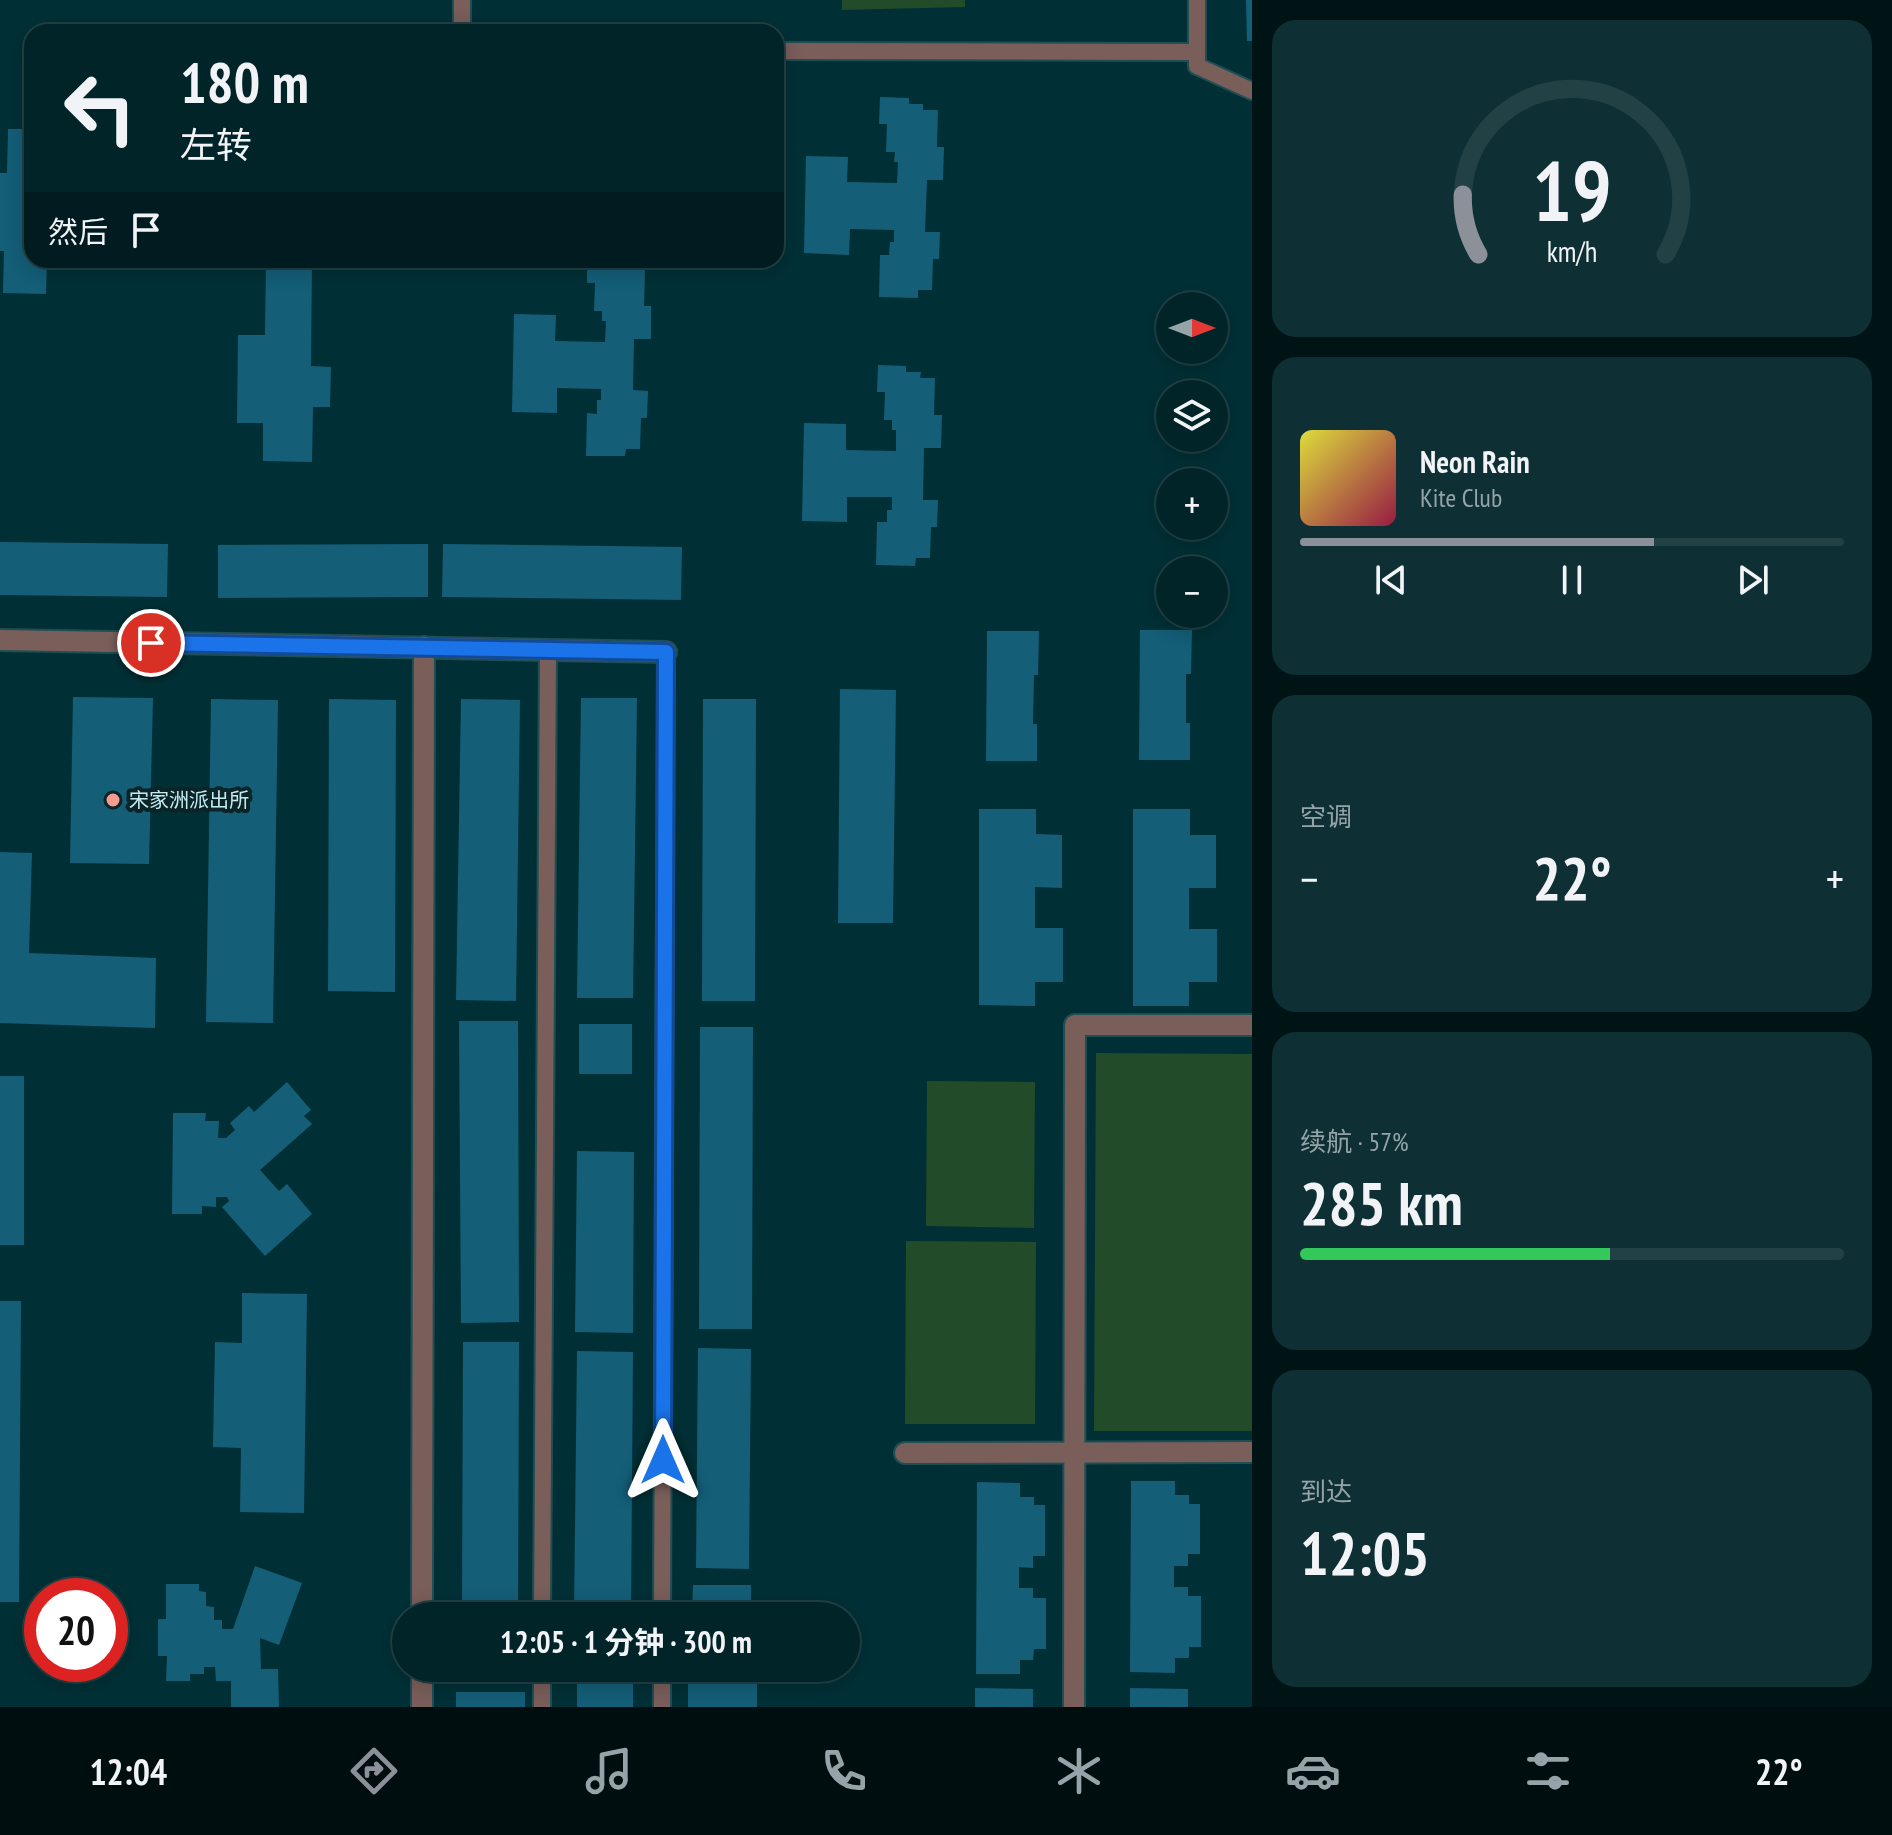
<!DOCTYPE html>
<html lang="zh">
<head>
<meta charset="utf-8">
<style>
	body { margin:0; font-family:"PT Sans Narrow","Noto Sans SC",sans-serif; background:#0e3034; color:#f1f3f6; height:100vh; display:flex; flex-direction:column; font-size:30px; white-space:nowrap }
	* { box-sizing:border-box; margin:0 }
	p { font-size:26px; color:#95a4a8 }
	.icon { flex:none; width:44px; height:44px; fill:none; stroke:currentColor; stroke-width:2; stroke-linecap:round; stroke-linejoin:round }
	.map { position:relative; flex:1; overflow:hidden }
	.panel { display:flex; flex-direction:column; gap:20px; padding:20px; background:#001416; width:640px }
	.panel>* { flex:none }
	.top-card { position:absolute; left:24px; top:24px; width:760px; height:244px; border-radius:24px; box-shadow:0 4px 20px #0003,0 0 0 2px #224145; background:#002428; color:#f1f3f6; overflow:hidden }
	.needle { width:52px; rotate:90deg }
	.buttons { position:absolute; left:1156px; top:292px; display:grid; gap:16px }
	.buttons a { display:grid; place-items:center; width:72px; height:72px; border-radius:50%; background:#002428; box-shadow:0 4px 20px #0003,0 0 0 2px #224145; font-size:40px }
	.speed { position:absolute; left:24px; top:1578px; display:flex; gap:16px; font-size:40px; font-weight:700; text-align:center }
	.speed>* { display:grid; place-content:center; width:104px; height:104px; border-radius:50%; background:#002428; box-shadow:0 4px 20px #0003,0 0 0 2px #224145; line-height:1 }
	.speed .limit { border:12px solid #d22; background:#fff; color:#111 }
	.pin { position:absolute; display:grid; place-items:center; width:68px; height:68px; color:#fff; margin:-34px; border:4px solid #fff; border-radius:50%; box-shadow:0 2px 8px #0007 }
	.me { position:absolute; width:88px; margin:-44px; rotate:0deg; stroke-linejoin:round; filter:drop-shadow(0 0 6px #0008) }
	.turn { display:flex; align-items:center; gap:28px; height:168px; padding:0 24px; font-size:36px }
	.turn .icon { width:104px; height:104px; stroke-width:2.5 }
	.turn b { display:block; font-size:56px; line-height:68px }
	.then { display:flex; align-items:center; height:76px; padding:0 24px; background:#0003; gap:16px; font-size:30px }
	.big { font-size:60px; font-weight:700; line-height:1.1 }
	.panel .card { flex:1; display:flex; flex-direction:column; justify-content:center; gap:12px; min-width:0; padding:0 28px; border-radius:24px; background:#0e3034 }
	.panel .dial { align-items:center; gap:0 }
	.dial svg { height:208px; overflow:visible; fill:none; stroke:#224145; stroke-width:7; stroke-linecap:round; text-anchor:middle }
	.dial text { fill:#f1f3f6; stroke:none }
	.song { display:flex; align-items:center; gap:24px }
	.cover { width:96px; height:96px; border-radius:12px; background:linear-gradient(135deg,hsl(60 70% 55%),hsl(340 70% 35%)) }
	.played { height:8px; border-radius:4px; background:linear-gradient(90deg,#8c9099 65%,#224145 65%) }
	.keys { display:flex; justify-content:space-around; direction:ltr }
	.heat { display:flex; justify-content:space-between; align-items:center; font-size:44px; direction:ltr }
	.charge { height:12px; border-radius:6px; background:linear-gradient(90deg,#34c759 57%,#224145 0) }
	.trip { position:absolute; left:392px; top:1602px; width:468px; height:80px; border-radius:40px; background:#002428; box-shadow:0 4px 20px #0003,0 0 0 2px #224145; font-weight:700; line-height:80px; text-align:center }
	.menu { display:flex; height:128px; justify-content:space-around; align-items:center; background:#000e10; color:#95a4a8 }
	.menu .icon { width:56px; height:56px }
	.menu .current { color:#8c9099 }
	.menu b { font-size:36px; color:#f1f3f6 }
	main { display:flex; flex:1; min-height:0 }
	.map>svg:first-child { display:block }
</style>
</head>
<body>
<main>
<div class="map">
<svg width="1252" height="1707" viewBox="0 0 1252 1707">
	<rect width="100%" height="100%" fill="#003036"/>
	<g fill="#214b29">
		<polygon points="842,0 965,0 965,7 842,10"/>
		<polygon points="1096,1053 1252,1054 1252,1431 1094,1431"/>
		<polygon points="927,1081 1035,1082 1034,1228 926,1226"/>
		<polygon points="906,1241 1036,1242 1035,1424 905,1424"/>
	</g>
	<g fill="#145e78">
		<polygon points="1246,0 1252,0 1252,41 1247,41"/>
		<polygon points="880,97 909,98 909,104 923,104 923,110 938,110 937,147 944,147 943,180 927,180 925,232 940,232 939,259 933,259 932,290 918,290 918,298 879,297 880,255 889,255 890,242 894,242 894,230 850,229 849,255 804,253 806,156 848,157 847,182 897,183 898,162 894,162 895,152 886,152 887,124 879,124"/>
		<polygon points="8,129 32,129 32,260 47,260 46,294 3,293 4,251 0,251 0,173 7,173"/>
		<polygon points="266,260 312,260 311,366 331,367 330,407 313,407 312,462 263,461 263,423 237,423 238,335 265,335"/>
		<polygon points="587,260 616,260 616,263 631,263 630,269 645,269 644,306 651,306 651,339 634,339 633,390 648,391 647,418 641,418 640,449 626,449 625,456 586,456 587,413 597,414 597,400 601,400 601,389 557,388 557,413 512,412 514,314 556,315 555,341 605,342 606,321 602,321 602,311 594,311 595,283 587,283"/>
		<polygon points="878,365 906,366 906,372 921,372 920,378 935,378 934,415 942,415 941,448 924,448 923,500 938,500 937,527 931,527 930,558 916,558 915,566 876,565 877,522 887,522 887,510 892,510 892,497 847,497 847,522 802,521 804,423 846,424 846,450 896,451 896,430 892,430 892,420 884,420 885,392 877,392"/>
		<polygon points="0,542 168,544 167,597 0,595"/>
		<polygon points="428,544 428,597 218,598 218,545"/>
		<polygon points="443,544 682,547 681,600 442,597"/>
		<polygon points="1140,630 1192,630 1191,674 1186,674 1186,723 1190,723 1190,760 1139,760"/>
		<polygon points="987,631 1039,631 1038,675 1034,675 1033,724 1037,724 1037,761 986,761"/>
		<polygon points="840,689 896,690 893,923 838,923"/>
		<polygon points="73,697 153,698 149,864 70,863"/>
		<polygon points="581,698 637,698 633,998 577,998"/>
		<polygon points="211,699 278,700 273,1023 206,1022"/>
		<polygon points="329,699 396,700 395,992 328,991"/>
		<polygon points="461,699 520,700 516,1001 456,1000"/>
		<polygon points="703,699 756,699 755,1001 702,1001"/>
		<polygon points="979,809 1036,809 1036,834 1062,835 1062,888 1035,887 1035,928 1063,928 1063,982 1035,982 1035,1006 979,1005"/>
		<polygon points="1133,809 1190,809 1190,835 1216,835 1216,888 1189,888 1189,929 1217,929 1217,982 1189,982 1189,1006 1133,1006"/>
		<polygon points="0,852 32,853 29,953 156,958 155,1028 0,1023"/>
		<polygon points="459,1021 518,1021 519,1322 461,1323"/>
		<rect x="579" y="1024" width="53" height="50"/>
		<polygon points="700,1027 753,1027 752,1329 699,1329"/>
		<rect x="0" y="1076" width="24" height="169"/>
		<polygon points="287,1082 311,1110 304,1116 312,1124 260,1170 279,1191 287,1184 312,1214 265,1256 222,1207 229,1201 227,1197 216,1197 216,1207 202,1206 202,1214 172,1214 173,1113 206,1113 205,1121 219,1121 218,1138 226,1138 235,1130 230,1123 249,1106 254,1112"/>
		<polygon points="577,1151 634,1152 633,1333 575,1332"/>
		<polygon points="242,1293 307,1294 304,1513 240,1512 241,1448 213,1447 215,1342 242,1343"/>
		<polygon points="0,1301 21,1301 19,1602 0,1602"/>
		<polygon points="463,1342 519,1342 518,1616 462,1616"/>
		<polygon points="698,1348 751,1349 749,1569 696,1568"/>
		<polygon points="577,1351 633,1352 631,1616 574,1616"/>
		<polygon points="1131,1481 1175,1481 1175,1495 1189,1495 1189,1504 1200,1504 1200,1554 1188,1554 1188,1566 1174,1566 1174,1587 1188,1587 1188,1596 1201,1596 1201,1647 1189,1647 1189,1658 1175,1658 1175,1673 1130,1672"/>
		<polygon points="977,1482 1020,1483 1020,1497 1034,1497 1034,1505 1045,1505 1045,1556 1033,1556 1033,1568 1019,1567 1019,1588 1033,1588 1033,1598 1046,1598 1046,1649 1034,1649 1033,1660 1020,1660 1020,1674 976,1674"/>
		<polygon points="255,1566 302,1583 279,1645 260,1638 261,1669 278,1669 279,1707 231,1707 231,1681 216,1681 215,1667 204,1667 204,1674 190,1674 190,1681 166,1681 167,1656 158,1656 158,1619 166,1619 166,1584 199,1584 199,1591 206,1592 206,1606 214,1607 214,1620 222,1620 222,1629 233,1629"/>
		<polygon points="693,1585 751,1585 751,1616 692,1616"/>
		<polygon points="577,1669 633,1670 633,1707 577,1707"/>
		<polygon points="757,1678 757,1707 688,1707 688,1679"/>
		<polygon points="975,1688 1033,1689 1033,1707 975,1707"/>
		<polygon points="1130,1688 1188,1689 1188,1707 1130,1707"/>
		<rect x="456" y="1692" width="69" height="15"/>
	</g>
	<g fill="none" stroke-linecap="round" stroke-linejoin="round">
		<defs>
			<g id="lane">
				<polyline points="1197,0 1197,66 1252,91"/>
				<polyline points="462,32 462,0"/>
				<polyline points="776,51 1197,52"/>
				<polyline points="542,1616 548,650"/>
				<polyline points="662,1616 666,652"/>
				<polyline points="542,1707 542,1668"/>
				<polyline points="662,1707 662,1668"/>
			</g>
			<g id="street">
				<polyline points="0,640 666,652"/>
				<polyline points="905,1453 1252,1452"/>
				<polyline points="422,1616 424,647"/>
				<polyline points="422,1707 422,1668"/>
				<polyline points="1074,1707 1075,1025 1252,1025"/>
			</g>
		</defs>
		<use href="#lane" stroke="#1f4e54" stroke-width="20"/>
		<use href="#street" stroke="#1f4e54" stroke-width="24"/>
		<use href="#lane" stroke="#795e5a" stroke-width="16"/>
		<use href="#street" stroke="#795e5a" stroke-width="20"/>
	</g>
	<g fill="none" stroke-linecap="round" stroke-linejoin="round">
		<defs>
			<polyline id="route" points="151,643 666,652 663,1460"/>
		</defs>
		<use href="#route" stroke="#114b97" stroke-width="20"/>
		<use href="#route" stroke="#1a73e8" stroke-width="14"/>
	</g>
	<circle fill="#f59c91" stroke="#0a2428" stroke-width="3" cx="113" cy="800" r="8"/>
	<g text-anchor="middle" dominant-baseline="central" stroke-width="8" stroke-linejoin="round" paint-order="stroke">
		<g font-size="20" fill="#c4eaf0" stroke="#0a2428" text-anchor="start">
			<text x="129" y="800">宋家洲派出所</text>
		</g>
	</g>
</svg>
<div class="buttons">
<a><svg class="needle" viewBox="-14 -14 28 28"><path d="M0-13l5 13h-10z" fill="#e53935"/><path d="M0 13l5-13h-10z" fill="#95a4a8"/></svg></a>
<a><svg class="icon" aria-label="layers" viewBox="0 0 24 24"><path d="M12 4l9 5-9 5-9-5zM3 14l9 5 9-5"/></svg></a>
<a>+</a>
<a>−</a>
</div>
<div class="speed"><div class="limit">20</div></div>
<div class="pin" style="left:151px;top:643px;background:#d93025"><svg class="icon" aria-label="arrive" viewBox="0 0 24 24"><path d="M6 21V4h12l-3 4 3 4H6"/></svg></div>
<svg class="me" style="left:663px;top:1460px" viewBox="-20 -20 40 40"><path d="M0-17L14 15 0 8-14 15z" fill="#1a73e8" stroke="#fff" stroke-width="4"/></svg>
<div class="trip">12:05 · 1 分钟 · 300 m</div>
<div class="top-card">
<div class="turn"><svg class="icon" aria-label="left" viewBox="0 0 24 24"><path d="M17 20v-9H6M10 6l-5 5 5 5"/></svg><div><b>180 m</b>左转</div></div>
<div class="then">然后<svg class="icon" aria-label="arrive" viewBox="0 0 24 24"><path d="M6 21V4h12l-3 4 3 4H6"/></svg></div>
</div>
</div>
<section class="panel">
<div class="card dial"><svg viewBox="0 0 100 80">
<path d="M14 69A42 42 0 1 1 86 69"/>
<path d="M14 69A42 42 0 0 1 8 46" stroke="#8c9099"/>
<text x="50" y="56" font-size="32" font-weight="700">19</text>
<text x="50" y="72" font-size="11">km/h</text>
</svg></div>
<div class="card">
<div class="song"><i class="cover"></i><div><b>Neon Rain</b><p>Kite Club</p></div></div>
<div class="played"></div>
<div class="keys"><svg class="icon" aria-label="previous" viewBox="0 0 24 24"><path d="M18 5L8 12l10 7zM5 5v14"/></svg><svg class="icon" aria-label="pause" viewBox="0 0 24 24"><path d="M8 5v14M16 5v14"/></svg><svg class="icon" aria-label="next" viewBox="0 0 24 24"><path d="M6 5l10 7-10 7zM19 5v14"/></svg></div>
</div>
<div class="card"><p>空调</p>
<div class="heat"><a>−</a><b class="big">22°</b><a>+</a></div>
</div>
<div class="card"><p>续航 · 57%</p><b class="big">285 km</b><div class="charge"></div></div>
<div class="card"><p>到达</p><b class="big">12:05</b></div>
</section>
</main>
<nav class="menu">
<b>12:04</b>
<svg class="icon current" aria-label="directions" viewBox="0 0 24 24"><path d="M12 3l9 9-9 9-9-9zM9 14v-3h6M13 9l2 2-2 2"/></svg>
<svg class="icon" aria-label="music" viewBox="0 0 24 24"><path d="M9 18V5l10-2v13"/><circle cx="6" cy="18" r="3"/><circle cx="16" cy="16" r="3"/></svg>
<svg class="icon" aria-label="phone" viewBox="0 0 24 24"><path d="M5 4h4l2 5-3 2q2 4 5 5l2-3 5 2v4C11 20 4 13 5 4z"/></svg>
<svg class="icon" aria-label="climate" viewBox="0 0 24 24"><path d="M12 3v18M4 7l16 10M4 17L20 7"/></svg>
<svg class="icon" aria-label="car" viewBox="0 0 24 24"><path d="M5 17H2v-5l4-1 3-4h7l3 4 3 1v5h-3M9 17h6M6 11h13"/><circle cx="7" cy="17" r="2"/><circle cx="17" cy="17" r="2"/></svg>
<svg class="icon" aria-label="filters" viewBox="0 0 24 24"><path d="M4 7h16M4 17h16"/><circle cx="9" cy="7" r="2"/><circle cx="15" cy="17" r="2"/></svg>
<b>22°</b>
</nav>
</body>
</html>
